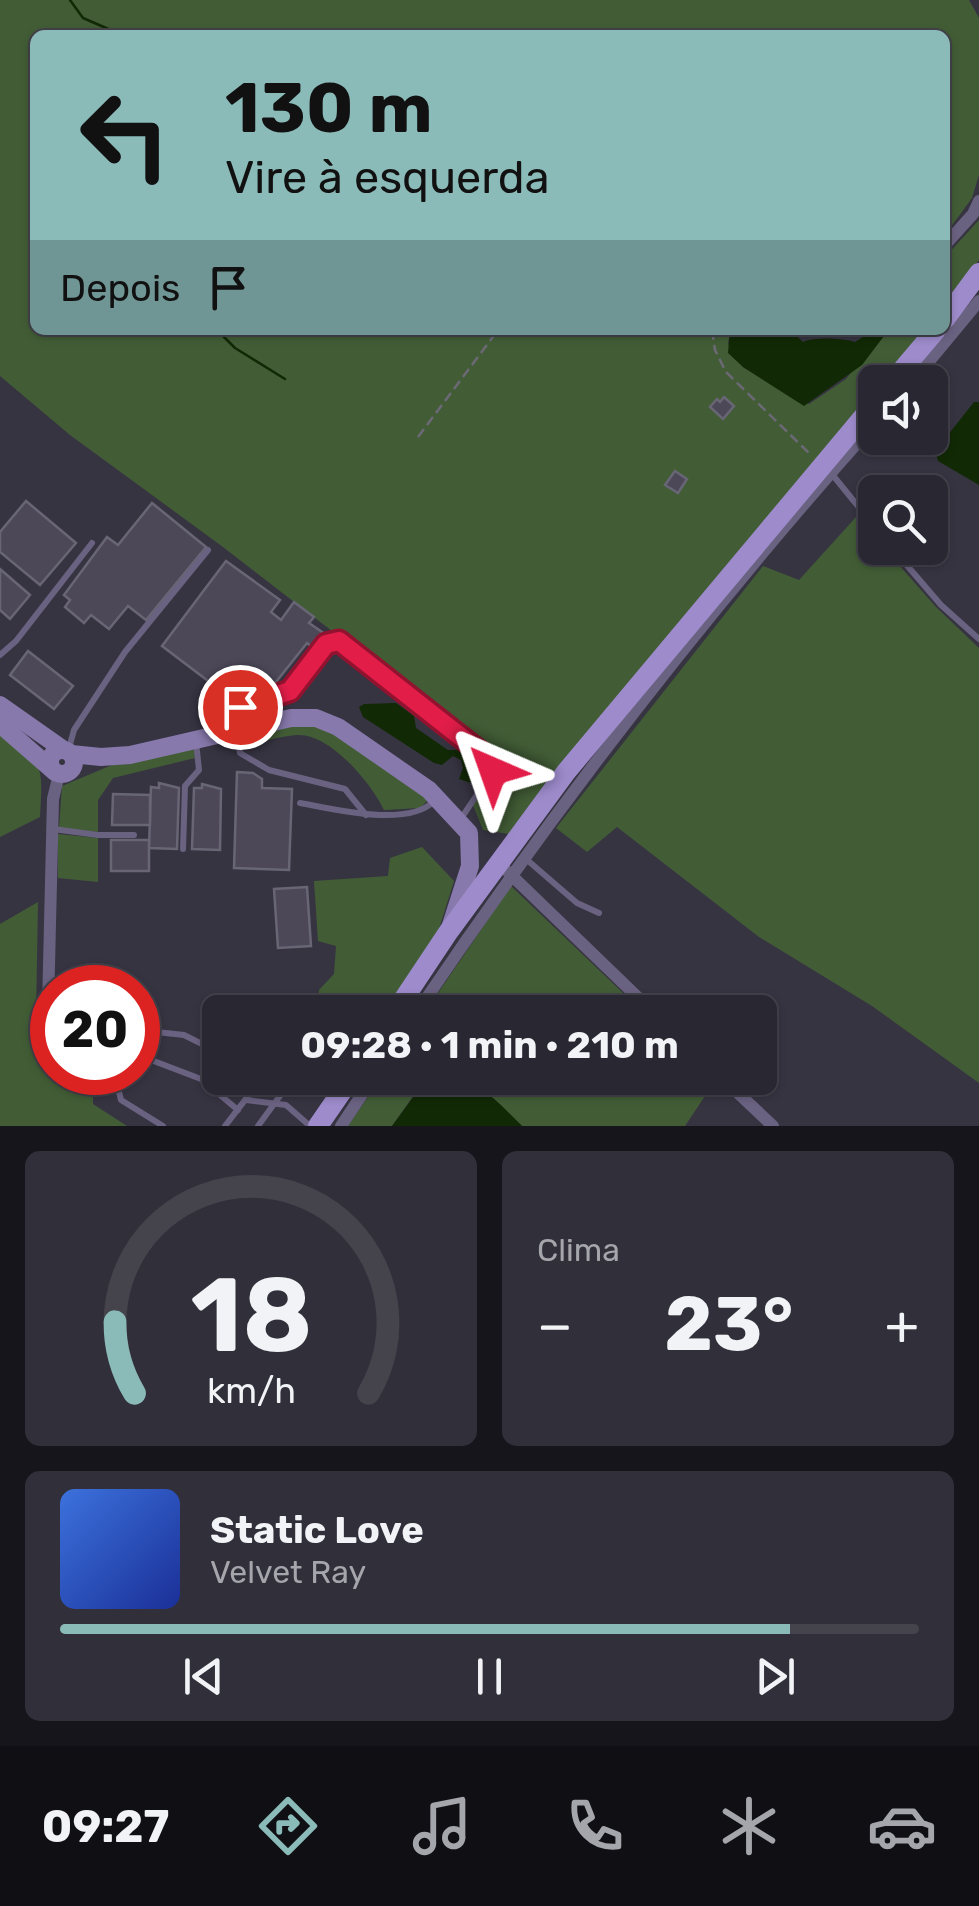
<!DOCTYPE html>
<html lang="pt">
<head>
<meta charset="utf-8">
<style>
	body { margin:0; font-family:Rubik,sans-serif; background:#312f3a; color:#f1f3f6; height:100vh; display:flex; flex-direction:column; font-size:38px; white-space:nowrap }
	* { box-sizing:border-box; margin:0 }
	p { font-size:32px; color:#a5a5ac }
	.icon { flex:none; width:55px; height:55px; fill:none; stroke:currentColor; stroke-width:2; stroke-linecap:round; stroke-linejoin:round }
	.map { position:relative; height:1126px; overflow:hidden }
	.drawer { display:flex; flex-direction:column; gap:25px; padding:25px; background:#17151c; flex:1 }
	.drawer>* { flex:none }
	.banner { position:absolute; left:30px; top:30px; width:920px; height:305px; border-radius:15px; box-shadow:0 2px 8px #0004,0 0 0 2px #45444d; background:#8bbbb9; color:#111; overflow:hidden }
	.fabs { position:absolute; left:858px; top:365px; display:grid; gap:20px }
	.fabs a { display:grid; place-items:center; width:90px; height:90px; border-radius:15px; background:#292732; box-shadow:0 2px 8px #0004,0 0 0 2px #45444d; font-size:50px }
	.speed { position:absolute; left:30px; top:965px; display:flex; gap:20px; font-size:50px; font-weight:700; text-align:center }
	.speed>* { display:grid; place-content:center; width:130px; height:130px; border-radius:50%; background:#292732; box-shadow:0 2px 8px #0004,0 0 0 2px #45444d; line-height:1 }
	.speed .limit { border:15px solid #d22; background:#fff; color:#111 }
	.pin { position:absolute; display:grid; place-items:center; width:85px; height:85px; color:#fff; margin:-42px; border:5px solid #fff; border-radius:50%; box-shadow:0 2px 10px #0007 }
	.me { position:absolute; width:110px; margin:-55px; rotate:317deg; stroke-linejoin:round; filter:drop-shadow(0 0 8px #0008) }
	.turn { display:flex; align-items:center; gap:35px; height:210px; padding:0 30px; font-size:45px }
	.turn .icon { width:130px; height:130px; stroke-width:2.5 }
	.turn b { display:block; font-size:70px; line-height:85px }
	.then { display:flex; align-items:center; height:95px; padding:0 30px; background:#0003; gap:20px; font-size:38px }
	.big { font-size:75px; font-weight:700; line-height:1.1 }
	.drawer .card { flex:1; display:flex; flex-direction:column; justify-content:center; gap:15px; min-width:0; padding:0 35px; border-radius:15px; background:#312f3a }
	.drawer .dial { align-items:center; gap:0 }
	.dial svg { height:260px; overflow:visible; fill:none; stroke:#45444d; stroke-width:7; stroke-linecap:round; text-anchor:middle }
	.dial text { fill:#f1f3f6; stroke:none }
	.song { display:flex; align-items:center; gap:30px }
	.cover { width:120px; height:120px; border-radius:15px; background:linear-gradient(135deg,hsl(220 70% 55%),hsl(230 70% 35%)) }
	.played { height:10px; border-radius:5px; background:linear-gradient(90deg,#8bbbb9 85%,#45444d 85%) }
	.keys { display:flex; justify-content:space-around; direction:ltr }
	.heat { display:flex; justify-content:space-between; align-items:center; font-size:55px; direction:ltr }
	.drawer .tiles { flex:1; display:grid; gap:25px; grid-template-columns:1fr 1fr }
	.card:last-child { grid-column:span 2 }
	.trip { position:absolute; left:202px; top:995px; width:575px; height:100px; border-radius:15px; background:#292732; box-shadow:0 2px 8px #0004,0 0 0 2px #45444d; font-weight:700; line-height:100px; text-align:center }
	.menu { display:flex; height:160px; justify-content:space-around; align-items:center; background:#101014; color:#a5a5ac }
	.menu .icon { width:70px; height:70px }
	.menu .active { color:#8bbbb9 }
	.menu b { font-size:45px; color:#f1f3f6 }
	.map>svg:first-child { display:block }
</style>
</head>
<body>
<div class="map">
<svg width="979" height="1126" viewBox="0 0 979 1126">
	<rect width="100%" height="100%" fill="#373442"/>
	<g fill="#425d36">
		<polygon points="0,0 969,0 979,18 979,175 972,198 945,235 945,35 35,35 35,330 730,330 728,344 743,367 809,404 846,379 883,332 879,330 925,330 883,382 875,382 875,392 509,834 483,830 473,805 502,762 223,547 70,435 0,376"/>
		<polygon points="979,220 979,260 945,306 945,257"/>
		<polygon points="857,516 875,537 875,548 884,548 936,607 979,648 979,1083 872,1006 759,937 617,827 587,852 556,828 763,566 799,580"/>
		<path d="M291,724L325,727L429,799L420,808L384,810C371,783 330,733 297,735C279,736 260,743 242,747L241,736Z"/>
		<path d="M0,733C44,767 43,761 40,817L0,837Z"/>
		<polygon points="193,746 195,758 113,778 98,800 98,832 59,828 62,786 112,765"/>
		<polygon points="58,834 98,838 98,882 58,878"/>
		<polygon points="422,847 454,881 438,932 385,1012 318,1012 319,990 334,974 336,946 318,941 314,881 388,876 390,858"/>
		<polygon points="511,886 643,1012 425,1012"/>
		<polygon points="38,902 36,1015 52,1012 52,1072 93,1073 93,1104 127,1126 0,1126 0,924"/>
		<polygon points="381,1078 434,1078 421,1085 392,1126 348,1126"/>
		<polygon points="461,1078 711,1078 715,1081 685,1126 522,1126 494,1099"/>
	</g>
	<g fill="#112905">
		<path d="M730,330H790L803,342C815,337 842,338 855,342L874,330L883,332L884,336L862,365L804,406L743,367L728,353Z"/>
		<polygon points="974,402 979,402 979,485 938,461 935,451"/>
		<polygon points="396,703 414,716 416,728 448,750 463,750 473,756 478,770 471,783 459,779 463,768 461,760 453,756 442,765 434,763 363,717 359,707 364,704"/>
		<path d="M434,1078C478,1078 492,1096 522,1126H392L422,1085Z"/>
	</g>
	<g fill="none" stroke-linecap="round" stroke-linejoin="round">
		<g stroke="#112905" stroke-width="2.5">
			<polyline points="70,0 83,18 113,31 115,35"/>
			<polyline points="217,330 235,348 285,379"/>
		</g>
	</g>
	<g fill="#4c4858" stroke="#686575" stroke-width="2.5">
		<polygon points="724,397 734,406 723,419 710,407 717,399 720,402"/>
		<polygon points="675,471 687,479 678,493 665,485"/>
		<polygon points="26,501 76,543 40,585 0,552 0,532"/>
		<polygon points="152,503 206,547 146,620 128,606 109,629 91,615 84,623 65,607 70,600 64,595 107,537 118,545"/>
		<polygon points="226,561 280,600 271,612 281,620 294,602 314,617 309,623 325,634 313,648 307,643 264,697 233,673 220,690 162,646"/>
		<polygon points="0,569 30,595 10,619 0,610"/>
		<polygon points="28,651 73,686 54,709 10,675"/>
		<polygon points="237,772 253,773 262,779 262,788 292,789 289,870 234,868"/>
		<polygon points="159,783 179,788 177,849 149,848 151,787 159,788"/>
		<polygon points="202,784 221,789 220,850 192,849 194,788 202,788"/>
		<polygon points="113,794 150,795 150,825 112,825"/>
		<rect x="111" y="840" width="38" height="31"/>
		<polygon points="307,887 311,946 278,948 274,889"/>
	</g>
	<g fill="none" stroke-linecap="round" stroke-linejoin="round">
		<g stroke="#6b6975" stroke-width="2.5" stroke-dasharray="10 5" stroke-linecap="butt">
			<polyline points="712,330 715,350 726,372 811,455"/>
			<polyline points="418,437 498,330"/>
		</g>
		<g stroke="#6a6281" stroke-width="6">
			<polyline points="831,473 875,527"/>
			<polyline points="892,548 941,605 979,639"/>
			<polyline points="0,655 16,641 92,543"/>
			<polyline points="69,748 74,730 125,652 208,550"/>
			<path d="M300,803C334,809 408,828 434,801"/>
			<polyline points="366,815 345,789 269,770 240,753 234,717 240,707 290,691 326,644 335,640 494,763 493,771 460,820"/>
			<polyline points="53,829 98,835 134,835"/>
			<polyline points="183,849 185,786 199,770 196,742"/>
			<polyline points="526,859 577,903 599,913"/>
			<polyline points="138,1030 184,1035 220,1053"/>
			<polyline points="138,1055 201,1079 238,1110"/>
			<polyline points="120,1072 117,1084 121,1100 163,1126"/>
			<polyline points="219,1092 227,1078"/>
			<polyline points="246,1100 286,1105 310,1126"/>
			<polyline points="225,1126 262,1078"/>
			<polyline points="258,1126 293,1078"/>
		</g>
		<g stroke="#6a6281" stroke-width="12">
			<polyline points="945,245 973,214 979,201"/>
			<polyline points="912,382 979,301"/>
			<polyline points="507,871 653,1012"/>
			<polyline points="48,1007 53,799 59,774"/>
			<path d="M417,1012C556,806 709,609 875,423"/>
			<polyline points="722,1078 773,1126"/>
			<polyline points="341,1126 373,1078"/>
		</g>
		<g stroke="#8779ab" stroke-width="18">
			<polyline points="0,705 64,750"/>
			<polyline points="0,724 55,772"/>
			<circle cx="62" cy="762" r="12"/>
			<polyline points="71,754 101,757 130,755 291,718 316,718 338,727 429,790 469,833 470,866 451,925"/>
		</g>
		<g stroke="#9d8bcb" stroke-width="20">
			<polyline points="945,319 979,273"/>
			<polyline points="892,382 936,330"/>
			<polyline points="395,1012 449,931 566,772 875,403"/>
			<polyline points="318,1126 351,1078"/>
		</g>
	</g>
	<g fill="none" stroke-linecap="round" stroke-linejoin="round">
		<defs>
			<polyline id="route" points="240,707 290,691 326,644 339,641 489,759 494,764 493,771"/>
		</defs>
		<use href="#route" stroke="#92132f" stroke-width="25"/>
		<use href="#route" stroke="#e11d48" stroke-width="18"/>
	</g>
</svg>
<div class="fabs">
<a><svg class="icon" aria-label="sound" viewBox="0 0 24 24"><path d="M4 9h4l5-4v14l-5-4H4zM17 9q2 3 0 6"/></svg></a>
<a><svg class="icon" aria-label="search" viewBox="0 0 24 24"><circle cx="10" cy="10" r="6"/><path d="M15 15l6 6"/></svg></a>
</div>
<div class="speed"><div class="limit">20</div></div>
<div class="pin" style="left:240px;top:707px;background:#d93025"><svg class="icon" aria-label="arrive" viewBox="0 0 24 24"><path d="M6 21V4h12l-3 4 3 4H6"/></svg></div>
<svg class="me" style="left:493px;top:771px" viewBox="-20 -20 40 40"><path d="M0-17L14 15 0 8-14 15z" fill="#e11d48" stroke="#fff" stroke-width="4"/></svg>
<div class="trip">09:28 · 1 min · 210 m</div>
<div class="banner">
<div class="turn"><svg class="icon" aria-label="left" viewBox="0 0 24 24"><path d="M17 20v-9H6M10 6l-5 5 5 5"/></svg><div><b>130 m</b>Vire à esquerda</div></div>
<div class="then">Depois<svg class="icon" aria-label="arrive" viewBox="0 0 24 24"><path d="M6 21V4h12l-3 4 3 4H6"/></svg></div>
</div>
</div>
<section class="drawer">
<div class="tiles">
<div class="card dial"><svg viewBox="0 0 100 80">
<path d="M14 69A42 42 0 1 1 86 69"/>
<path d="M14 69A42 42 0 0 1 8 47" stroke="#8bbbb9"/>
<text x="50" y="56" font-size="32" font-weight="700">18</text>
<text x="50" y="72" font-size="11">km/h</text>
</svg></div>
<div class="card"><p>Clima</p>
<div class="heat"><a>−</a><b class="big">23°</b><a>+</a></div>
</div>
<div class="card">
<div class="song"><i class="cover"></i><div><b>Static Love</b><p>Velvet Ray</p></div></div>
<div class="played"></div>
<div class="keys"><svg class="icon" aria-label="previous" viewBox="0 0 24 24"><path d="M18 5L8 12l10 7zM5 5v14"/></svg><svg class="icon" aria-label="pause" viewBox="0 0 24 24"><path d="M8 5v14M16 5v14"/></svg><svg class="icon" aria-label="next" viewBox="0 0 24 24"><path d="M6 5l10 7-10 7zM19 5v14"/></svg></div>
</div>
</div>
</section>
<nav class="menu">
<b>09:27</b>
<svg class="icon active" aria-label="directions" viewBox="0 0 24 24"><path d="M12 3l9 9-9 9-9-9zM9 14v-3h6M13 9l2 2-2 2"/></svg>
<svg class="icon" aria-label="music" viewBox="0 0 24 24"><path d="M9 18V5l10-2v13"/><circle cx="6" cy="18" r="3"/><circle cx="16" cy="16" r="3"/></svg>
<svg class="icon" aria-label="phone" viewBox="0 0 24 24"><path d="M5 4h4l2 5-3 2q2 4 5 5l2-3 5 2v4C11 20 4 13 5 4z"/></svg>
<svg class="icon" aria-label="climate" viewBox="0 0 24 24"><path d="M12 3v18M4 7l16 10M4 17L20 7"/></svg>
<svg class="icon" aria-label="car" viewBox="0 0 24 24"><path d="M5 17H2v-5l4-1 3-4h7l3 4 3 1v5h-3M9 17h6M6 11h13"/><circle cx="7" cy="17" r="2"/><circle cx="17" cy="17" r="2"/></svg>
</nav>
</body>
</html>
